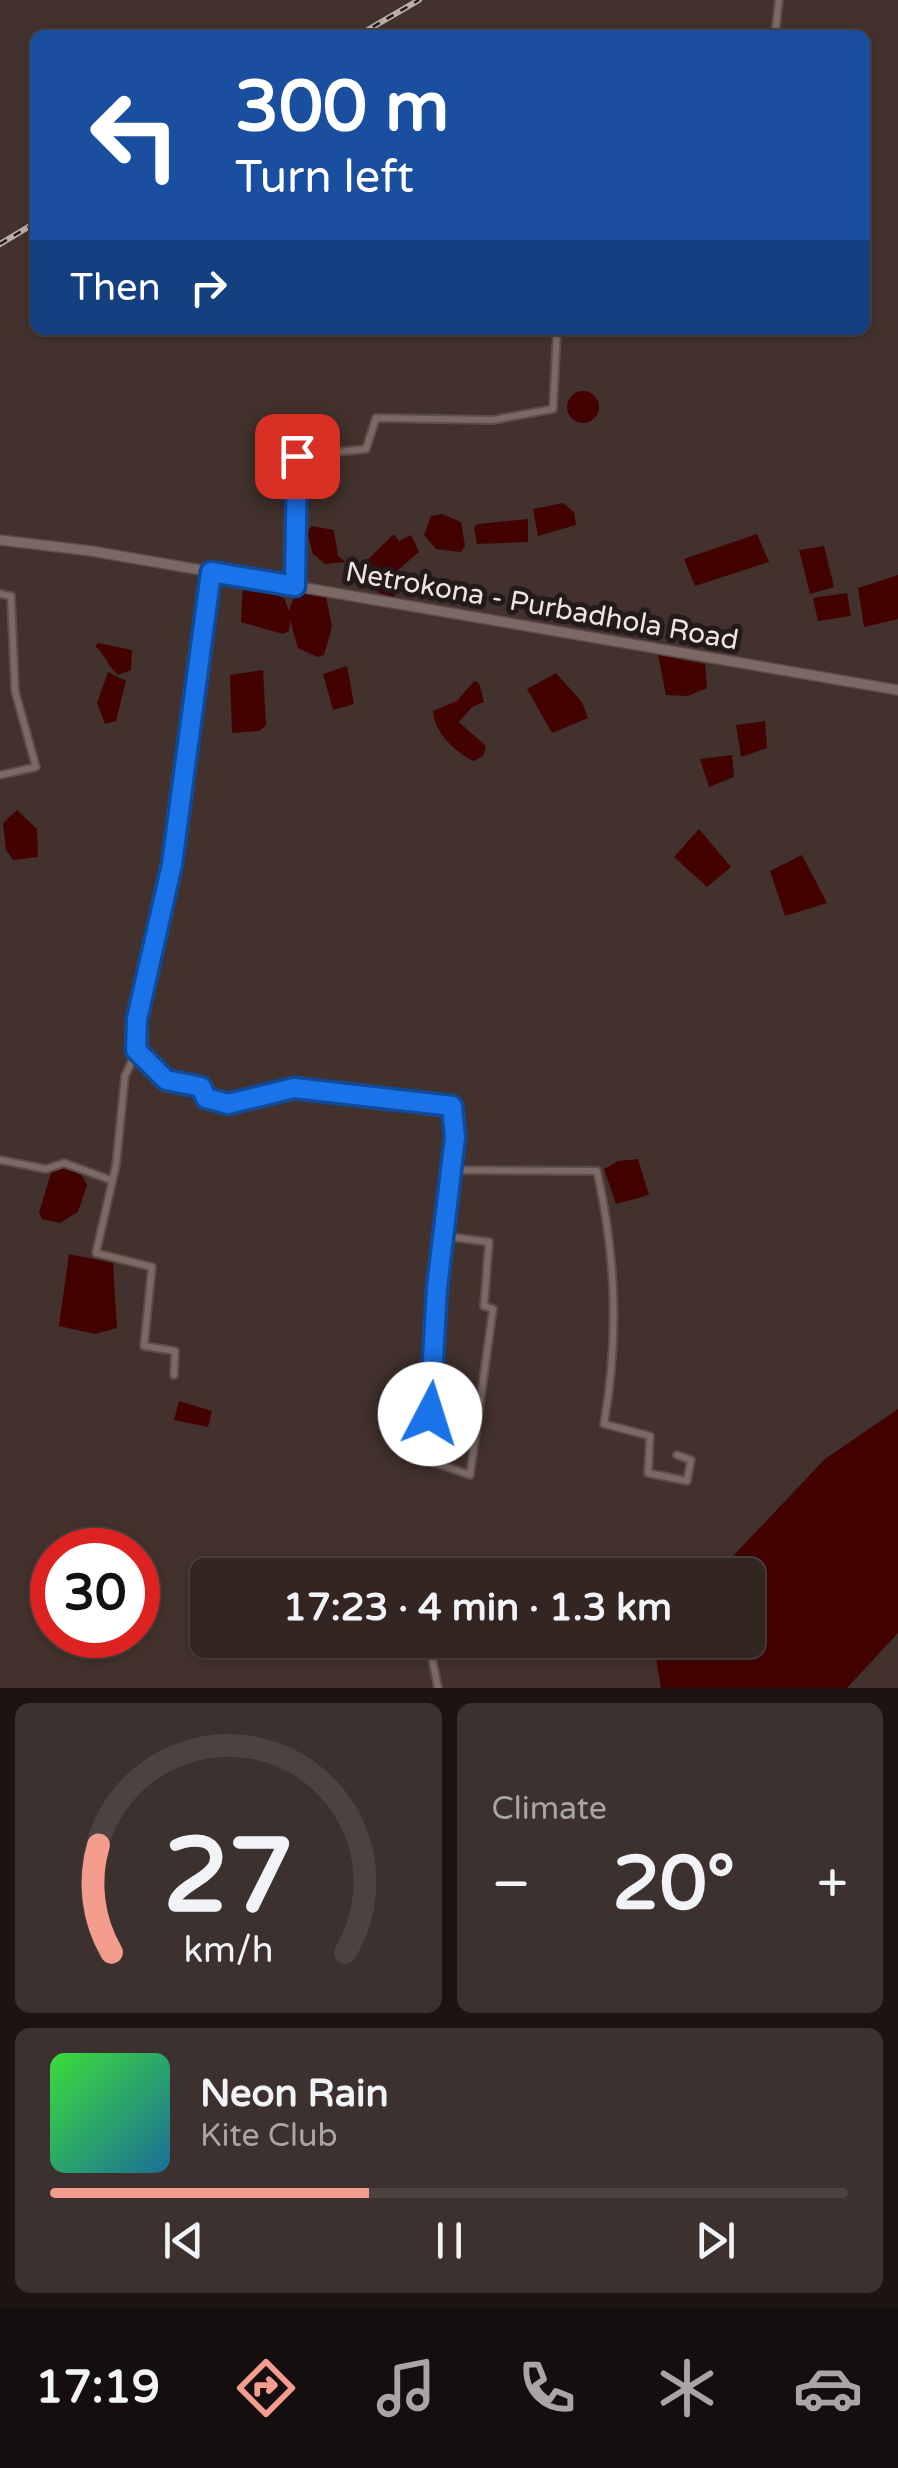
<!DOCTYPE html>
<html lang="en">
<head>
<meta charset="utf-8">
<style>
	body { margin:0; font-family:"Varela Round",sans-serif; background:#3d312f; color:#f1f3f6; height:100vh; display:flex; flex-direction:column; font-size:38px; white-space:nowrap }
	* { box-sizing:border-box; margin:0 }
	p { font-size:32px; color:#a8a5a5 }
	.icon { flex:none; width:55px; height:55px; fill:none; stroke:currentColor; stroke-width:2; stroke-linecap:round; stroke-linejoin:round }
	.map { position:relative; height:1688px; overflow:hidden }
	.sheet { display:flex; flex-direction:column; gap:15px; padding:15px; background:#1c1413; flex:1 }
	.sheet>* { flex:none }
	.guide { position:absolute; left:30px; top:30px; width:840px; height:305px; border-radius:15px; box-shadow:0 2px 8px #0004,0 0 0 2px #4d4240; background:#1a4fa0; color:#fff; overflow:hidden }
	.speed { position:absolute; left:30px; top:1528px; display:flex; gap:20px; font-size:50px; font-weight:700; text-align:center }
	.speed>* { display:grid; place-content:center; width:130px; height:130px; border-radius:50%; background:#322522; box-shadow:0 2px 8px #0004,0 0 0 2px #4d4240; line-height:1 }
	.speed .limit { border:15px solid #d22; background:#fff; color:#111 }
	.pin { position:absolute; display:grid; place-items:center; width:85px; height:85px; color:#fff; margin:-42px; border-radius:20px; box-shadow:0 5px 15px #0006 }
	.me { position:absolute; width:110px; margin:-55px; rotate:5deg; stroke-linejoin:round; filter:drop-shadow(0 0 8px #0008) }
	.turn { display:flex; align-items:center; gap:35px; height:210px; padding:0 40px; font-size:45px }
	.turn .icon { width:130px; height:130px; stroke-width:2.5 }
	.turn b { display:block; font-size:70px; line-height:85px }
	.then { display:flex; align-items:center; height:95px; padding:0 40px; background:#0003; gap:20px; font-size:38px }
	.big { font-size:75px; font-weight:800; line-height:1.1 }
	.sheet .widget { flex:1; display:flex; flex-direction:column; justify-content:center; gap:15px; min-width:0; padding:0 35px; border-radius:15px; background:#3d312f }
	.sheet .dial { align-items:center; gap:0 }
	.dial svg { height:260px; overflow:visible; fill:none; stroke:#4d4240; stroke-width:7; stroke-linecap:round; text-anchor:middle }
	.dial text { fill:#f1f3f6; stroke:none }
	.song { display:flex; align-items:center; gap:30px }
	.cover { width:120px; height:120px; border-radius:15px; background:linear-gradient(135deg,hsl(120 70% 55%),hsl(200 70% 35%)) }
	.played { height:10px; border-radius:5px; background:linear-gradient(90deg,#f49d8c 40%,#4d4240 40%) }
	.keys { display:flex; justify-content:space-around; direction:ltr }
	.heat { display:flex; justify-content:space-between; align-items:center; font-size:55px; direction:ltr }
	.sheet .tiles { flex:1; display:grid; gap:15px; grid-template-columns:1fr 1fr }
	.widget:last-child { grid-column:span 2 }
	.trip { position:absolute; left:190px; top:1558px; width:575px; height:100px; border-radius:15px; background:#322522; box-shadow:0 2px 8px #0004,0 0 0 2px #4d4240; font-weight:800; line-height:100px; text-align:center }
	.dock { display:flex; height:160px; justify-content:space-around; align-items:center; background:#140f0e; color:#a8a5a5 }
	.dock .icon { width:70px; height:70px }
	.dock .on { color:#f49d8c }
	.dock b { font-size:45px; color:#f1f3f6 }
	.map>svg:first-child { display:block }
</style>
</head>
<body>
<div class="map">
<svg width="898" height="1688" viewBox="0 0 898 1688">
	<rect width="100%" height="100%" fill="#42312d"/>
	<g fill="#420300">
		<circle cx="583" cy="407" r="16"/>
		<polygon points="563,503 574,512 576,525 538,536 533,509"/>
		<polygon points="442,514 461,522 465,546 461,552 436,549 424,535 431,516"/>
		<polygon points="528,519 528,542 477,544 474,527 478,524"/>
		<polygon points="311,526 334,530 338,556 346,562 325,564 313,554 307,533"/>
		<polygon points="394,534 399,541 411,535 419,552 398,570 385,573 395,597 379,593 362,565"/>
		<polygon points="757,534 769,562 695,586 684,559"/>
		<polygon points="824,546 834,587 810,594 799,550"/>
		<polygon points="898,575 898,619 864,627 858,588"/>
		<polygon points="243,582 284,598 289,611 296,591 326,596 332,627 324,655 317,657 298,648 290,620 289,631 283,634 241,622"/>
		<polygon points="847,593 851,616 818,621 813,598"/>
		<path d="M98,643L132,650L131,670L118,675C107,666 106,655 95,646Z"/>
		<polygon points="658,655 705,664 707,688 688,696 666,695"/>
		<polygon points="347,666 354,704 333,710 323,674"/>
		<polygon points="263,670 266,725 259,731 232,733 230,675"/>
		<polygon points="108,672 126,681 116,721 105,724 97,703"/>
		<polygon points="556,673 582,702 588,718 552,733 527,689"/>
		<path d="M474,681L479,683L484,702L472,707L459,722L486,746L483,756L473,761C455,752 434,732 433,711L457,701Z"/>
		<polygon points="765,721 767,748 741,757 736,725"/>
		<polygon points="732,755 734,777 709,787 700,759"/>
		<polygon points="17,810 37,829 38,857 13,860 6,850 3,823"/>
		<polygon points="699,829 731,867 707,887 674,857"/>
		<polygon points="802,855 827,903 785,916 770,871"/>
		<polygon points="638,1159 649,1195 616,1204 604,1169 618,1161"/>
		<polygon points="58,1164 78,1168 87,1185 78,1212 60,1223 42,1219 39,1213 53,1166"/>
		<polygon points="69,1254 113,1263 117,1328 95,1334 59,1326"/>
		<polygon points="179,1401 212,1411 208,1427 174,1420"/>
		<polygon points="898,1409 898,1633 847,1688 661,1688 653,1640 748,1640 748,1575 715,1575 825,1459"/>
	</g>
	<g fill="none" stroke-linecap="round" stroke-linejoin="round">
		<defs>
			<g id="minor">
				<polyline points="775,35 779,0"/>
				<polyline points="295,586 297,456 366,449 376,418 493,420 553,409 557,330"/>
				<polyline points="0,594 11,596 15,691 36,767 0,775"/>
				<polyline points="137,1050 165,1079 201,1087 206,1098 228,1104 293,1088 452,1105 455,1137 434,1330 435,1392 424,1459 470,1475 493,1309 484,1306 489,1242 443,1236"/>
				<polyline points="0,1160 46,1169 64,1163 111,1180"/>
				<path d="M451,1170L597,1171C616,1257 619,1337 604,1424L650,1436L648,1473L687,1481L691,1460L677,1455"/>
				<polyline points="174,1375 175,1351 144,1346 152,1267 96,1253 116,1165 125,1076 137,1050 137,1019 172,864 211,572"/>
				<polyline points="438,1688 431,1653 463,1640"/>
			</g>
			<polyline id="secondary" points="0,540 91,551 898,690"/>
		</defs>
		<use href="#minor" stroke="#5c4d4b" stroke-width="10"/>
		<use href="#secondary" stroke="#5c4d4b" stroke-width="12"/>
		<use href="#minor" stroke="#7c6965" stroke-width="6"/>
		<use href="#secondary" stroke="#7c6965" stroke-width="9"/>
		<defs>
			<g id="rail">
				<polyline points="359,35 419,0"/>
				<polyline points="0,244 35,223"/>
			</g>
		</defs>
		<use href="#rail" stroke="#baaeab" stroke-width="6"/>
		<use href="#rail" stroke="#231b19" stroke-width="2.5" stroke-dasharray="8" stroke-linecap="butt"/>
	</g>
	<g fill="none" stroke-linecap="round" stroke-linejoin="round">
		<defs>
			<polyline id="route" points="297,456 295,586 211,572 172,864 137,1019 136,1050 166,1080 201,1087 206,1098 228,1104 294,1088 452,1106 455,1137 437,1288 430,1414"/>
		</defs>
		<use href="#route" stroke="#114b97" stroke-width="25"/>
		<use href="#route" stroke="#1a73e8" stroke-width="18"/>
	</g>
	<g text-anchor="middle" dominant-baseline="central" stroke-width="10" stroke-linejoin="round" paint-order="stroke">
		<g font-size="28" fill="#f0e5e3" stroke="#231b19">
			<text transform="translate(542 606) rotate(10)">Netrokona - Purbadhola Road</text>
		</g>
	</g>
</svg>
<div class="speed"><div class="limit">30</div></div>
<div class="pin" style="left:297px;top:456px;background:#d93025"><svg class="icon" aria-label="arrive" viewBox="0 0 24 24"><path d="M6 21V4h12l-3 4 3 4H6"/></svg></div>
<svg class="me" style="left:430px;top:1414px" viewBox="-20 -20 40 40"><circle r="19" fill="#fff"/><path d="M0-13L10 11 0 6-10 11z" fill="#1a73e8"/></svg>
<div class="trip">17:23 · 4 min · 1.3 km</div>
<div class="guide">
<div class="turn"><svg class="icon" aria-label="left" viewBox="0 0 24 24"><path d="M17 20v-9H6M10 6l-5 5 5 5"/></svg><div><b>300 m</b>Turn left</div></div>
<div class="then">Then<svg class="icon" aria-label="right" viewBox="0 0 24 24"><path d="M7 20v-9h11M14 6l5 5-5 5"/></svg></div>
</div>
</div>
<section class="sheet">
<div class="tiles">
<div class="widget dial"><svg viewBox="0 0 100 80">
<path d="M14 69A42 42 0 1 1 86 69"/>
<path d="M14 69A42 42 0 0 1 10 36" stroke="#f49d8c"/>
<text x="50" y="56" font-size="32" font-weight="700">27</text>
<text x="50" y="72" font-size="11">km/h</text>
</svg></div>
<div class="widget"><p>Climate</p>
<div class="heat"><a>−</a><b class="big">20°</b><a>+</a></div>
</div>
<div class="widget">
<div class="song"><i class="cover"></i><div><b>Neon Rain</b><p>Kite Club</p></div></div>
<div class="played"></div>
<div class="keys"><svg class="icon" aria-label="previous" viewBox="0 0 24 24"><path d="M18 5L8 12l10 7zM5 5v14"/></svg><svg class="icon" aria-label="pause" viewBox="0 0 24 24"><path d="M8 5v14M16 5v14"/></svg><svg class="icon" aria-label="next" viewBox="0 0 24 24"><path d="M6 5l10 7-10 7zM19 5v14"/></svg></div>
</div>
</div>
</section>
<nav class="dock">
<b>17:19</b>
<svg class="icon on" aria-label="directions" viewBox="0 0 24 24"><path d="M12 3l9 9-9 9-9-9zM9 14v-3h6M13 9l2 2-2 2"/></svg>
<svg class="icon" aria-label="music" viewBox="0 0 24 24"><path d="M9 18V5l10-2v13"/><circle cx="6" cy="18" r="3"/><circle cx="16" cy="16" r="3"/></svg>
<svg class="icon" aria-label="phone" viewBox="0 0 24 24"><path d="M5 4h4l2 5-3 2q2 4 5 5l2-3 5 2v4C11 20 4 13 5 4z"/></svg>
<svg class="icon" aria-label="climate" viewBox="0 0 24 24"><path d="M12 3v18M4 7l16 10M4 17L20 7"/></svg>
<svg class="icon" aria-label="car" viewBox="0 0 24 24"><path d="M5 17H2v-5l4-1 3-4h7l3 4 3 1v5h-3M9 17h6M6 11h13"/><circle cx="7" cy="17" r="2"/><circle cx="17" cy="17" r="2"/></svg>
</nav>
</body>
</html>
